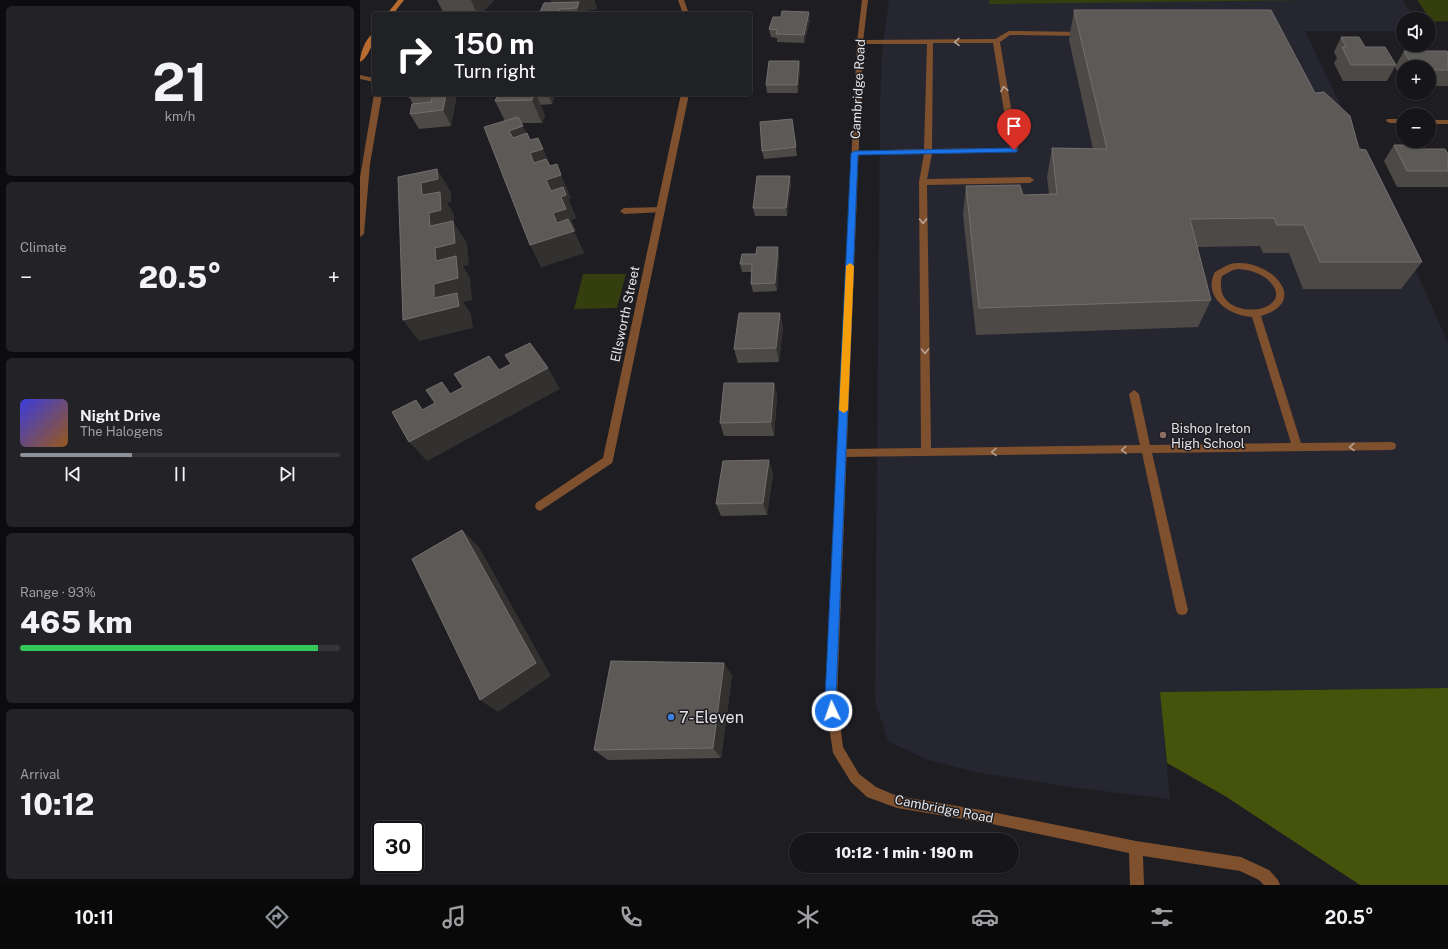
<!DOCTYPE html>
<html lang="en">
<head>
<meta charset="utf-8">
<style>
	body { margin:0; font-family:"Public Sans",sans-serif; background:#232327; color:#f1f3f6; height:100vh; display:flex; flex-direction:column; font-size:15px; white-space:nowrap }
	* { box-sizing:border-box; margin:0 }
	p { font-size:13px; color:#9e9fa2 }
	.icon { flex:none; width:22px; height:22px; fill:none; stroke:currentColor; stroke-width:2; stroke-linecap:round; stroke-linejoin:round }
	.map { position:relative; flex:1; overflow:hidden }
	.panel { display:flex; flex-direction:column; gap:6px; padding:6px; background:#0c0c0e; width:360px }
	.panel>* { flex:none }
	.banner { position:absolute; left:12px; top:12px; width:380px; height:84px; border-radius:4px; box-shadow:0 1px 3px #0004,0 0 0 1px #353539; background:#202124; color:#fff; overflow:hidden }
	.fabs { position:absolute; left:1036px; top:12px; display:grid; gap:8px }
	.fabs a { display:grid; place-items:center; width:40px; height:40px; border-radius:50%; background:#16161a; box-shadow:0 1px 3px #0004,0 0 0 1px #353539; font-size:20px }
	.speed { position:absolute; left:12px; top:821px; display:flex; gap:8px; font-size:20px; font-weight:700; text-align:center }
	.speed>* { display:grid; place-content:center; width:52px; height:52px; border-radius:50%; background:#16161a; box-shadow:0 1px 3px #0004,0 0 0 1px #353539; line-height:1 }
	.speed .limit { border:2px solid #111; border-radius:6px; background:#fff; color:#111 }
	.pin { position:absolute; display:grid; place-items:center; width:34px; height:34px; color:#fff; margin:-41px -17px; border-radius:50% 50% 50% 0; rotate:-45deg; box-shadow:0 0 4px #0007 }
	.pin .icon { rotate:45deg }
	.me { position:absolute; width:44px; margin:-22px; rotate:357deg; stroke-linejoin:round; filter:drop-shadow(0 0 3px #0008) }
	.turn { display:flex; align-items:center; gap:14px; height:84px; padding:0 16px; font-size:18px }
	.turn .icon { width:52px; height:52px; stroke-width:2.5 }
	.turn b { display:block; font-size:28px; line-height:34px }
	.big { font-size:30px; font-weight:800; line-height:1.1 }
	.panel .card { flex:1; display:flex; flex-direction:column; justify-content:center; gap:6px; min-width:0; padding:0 14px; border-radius:6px; background:#232327 }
	.panel .dial { align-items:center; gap:0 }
	.dial b { font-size:52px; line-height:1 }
	.song { display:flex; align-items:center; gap:12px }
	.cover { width:48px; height:48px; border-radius:6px; background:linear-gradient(135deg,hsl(240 70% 55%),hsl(30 70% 35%)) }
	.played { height:4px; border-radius:2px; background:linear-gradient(90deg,#8c9099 35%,#353539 35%) }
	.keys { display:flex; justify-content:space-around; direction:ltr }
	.heat { display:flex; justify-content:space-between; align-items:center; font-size:22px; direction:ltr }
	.charge { height:6px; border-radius:3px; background:linear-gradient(90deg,#34c759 93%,#353539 0) }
	.trip { position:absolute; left:429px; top:833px; width:230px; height:40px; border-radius:20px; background:#16161a; box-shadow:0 1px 3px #0004,0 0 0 1px #353539; font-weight:800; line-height:40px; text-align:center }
	.tabs { display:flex; height:64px; justify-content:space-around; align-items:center; background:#09090a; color:#9e9fa2 }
	.tabs .icon { width:28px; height:28px }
	.tabs .active { color:#8c9099 }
	.tabs b { font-size:18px; color:#f1f3f6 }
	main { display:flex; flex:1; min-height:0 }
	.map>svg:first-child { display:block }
</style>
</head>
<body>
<main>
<section class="panel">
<div class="card dial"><b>21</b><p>km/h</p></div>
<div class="card"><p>Climate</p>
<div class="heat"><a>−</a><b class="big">20.5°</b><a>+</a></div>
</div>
<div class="card">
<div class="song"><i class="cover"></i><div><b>Night Drive</b><p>The Halogens</p></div></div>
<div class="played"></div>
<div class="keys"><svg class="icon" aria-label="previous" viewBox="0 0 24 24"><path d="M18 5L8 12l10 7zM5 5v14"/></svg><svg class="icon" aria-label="pause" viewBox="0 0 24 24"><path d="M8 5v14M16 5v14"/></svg><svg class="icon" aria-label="next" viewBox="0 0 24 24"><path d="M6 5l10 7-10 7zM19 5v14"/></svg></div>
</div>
<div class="card"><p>Range · 93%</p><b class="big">465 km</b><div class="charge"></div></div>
<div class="card"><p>Arrival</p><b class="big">10:12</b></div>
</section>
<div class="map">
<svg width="1088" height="885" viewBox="0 0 1088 885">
	<rect width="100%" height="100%" fill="#1d1d22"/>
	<polygon fill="#262630" points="529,0 1043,0 1055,19 1043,19 1043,31 945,31 1006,158 1088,343 1088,688 800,692 810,799 717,788 615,772 565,759 528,741 515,701 520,106 522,53"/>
	<g fill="#343e0f">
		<polygon points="629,0 957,0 629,4"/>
		<polygon points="1057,0 1088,0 1088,21 1072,22"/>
		<polygon points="223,274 266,274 257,308 214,309"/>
	</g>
	<polygon fill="#46530a" points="1088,688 1088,885 1000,885 865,796 807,763 800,692"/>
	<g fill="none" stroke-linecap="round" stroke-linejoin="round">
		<g fill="#7f502e" fill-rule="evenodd">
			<path d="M649,31L724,32L727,34L724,36L650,35L640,42L658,150L657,152L572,154L567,179L670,177L674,180L670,183L567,185L571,448L780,445L769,394L774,390L779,394L790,445L931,443L892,317C869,316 842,297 855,272C862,268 869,263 878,263C912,262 950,301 901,316L941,443L1031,442L1035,443L1036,446L1035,449L1031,450L792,453L828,610L826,614L822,615L818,614L816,610L782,453L482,457L478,456L477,453L478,450L482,449L561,448L559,182L564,154L495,155L491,153L495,151L564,149L567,44H500L497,42L500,40L635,39ZM573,43H633L650,148L572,149ZM878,269C891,270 902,273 911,283C938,314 850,325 862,276L873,270Z"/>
			<polygon points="0,75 14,78 14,82 0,79"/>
			<polygon points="14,94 22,94 10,164 4,234 0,237 0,177"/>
			<polygon points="301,207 305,210 304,212 264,214 260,211 264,208"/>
		</g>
		<g fill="#7f502e" fill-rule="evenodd">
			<polygon points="318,0 324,0 329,14 323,14"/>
			<polygon points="502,0 508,0 503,42 477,699 483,747 499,774 516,787 537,796 627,811 776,841 881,857 909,870 918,880 920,885 904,885 899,880 880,871 783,856 784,885 770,885 769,853 627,823 537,808 507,797 491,782 473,753 465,699 497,42"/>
			<polygon points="321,94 329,94 253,460 252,463 180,511 176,509 175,506 176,503 243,458"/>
			<polygon points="1027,119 1043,119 1043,123 1030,123 1026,121"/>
			<rect x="1069" y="120" width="19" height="4"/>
		</g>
		<g fill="#b76b31" fill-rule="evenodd">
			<polygon points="38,0 44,0 33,14 27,14"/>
			<path d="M14,33C14,42 8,58 0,62C0,53 6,37 14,33Z"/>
		</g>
	</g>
	<g fill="#4d4946">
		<polygon points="77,0 134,0 121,14 97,14 83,12"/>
		<polygon points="191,0 234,0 237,9 222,11 223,14 179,14 192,3"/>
		<polygon points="714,10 955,93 999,149 1062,262 1041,289 943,289 929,253 903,253 900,246 837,247 851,300 838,327 616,335 603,215 606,186 663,195 689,194 687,177 692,148 733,149 709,40"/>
		<polygon points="450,20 444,43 417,42 417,38 411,37 409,29"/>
		<polygon points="981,37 1005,47 1036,65 1027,81 983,81 974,63 977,58 974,52"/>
		<polygon points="1044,51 1088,53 1088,86 1069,86 1069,67 1043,67 1043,81 1035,67"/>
		<polygon points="439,61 440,69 438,93 407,93 406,85"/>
		<polygon points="50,94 97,94 91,126 59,129 50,114 53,104 49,97"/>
		<polygon points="138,94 195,94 192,104 180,105 185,115 182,123 161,123 166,134 170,140 191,166 211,198 208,199 216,218 211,220 216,231 214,232 224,253 181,267 145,121 135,101"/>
		<polygon points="432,119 437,156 404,159 402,151"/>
		<polygon points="1034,145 1088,154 1088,186 1087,187 1037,187 1024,161"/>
		<polygon points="431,184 427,216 395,216 393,208"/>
		<polygon points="419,255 417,291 393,292 391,284 392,272 382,272 380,264"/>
		<polygon points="420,313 423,327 419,362 378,363 374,349"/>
		<polygon points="414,383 417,396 414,436 364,436 360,423"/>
		<polygon points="413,473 407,515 361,516 356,504"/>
		<polygon points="372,675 361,758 248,760 234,750"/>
	</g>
	<g fill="#333030">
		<polygon points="111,0 134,0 121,14 117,14"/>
		<polygon points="191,0 234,0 237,9 222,11 223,14 219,14 217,8 200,9 201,14 196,14"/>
		<polygon points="449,12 450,20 444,43 444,35"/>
		<polygon points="439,61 440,69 438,93 437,85"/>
		<polygon points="86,94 97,94 91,126 83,110"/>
		<polygon points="174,94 176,94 185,115 182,123 172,100"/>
		<polygon points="188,94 195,94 192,104"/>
		<polygon points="163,126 173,149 160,153 149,131"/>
		<polygon points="183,149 193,171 174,163 170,153"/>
		<polygon points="77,169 91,192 91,202 87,203 94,214 94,223 107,243 109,265 103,266 110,278 112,300 103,302 111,314 113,328 59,341 43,320 74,298 74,284 76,261 70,226 62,195 61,183"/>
		<polygon points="201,175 211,198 208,199 216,218 211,220 216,231 214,232 224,253 181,267 170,245 193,213 186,180"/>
		<polygon points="430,176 431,184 427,216 426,208"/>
		<polygon points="418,247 419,255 417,291 415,283"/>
		<polygon points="420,313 423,327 419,362 416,348"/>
		<polygon points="188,368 200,389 67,461 49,442 62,410 56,400 73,420 90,394 82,382 98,402"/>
		<polygon points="414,383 417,396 414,436 411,422"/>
		<polygon points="409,460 413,473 407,515 403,503"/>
		<polygon points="102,530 119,547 191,676 138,712 120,700"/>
		<polygon points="364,663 372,675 361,758 353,748"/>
	</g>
	<g fill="#5d5957" stroke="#726f6e">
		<polygon points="219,2 217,8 200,9 198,14 179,14 184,3"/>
		<polygon points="714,10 911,10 955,93 964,92 990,116 999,149 1006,150 1062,262 960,262 944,225 917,225 914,218 830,219 851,300 619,308 606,186 660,185 663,195 697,194 692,148 747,149"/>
		<polygon points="422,11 449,12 444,35 416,34 417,30 409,29 413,17 421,17"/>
		<polygon points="981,37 999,37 1005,47 1025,47 1036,65 991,65 982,47 986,47"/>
		<polygon points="1044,51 1087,51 1088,53 1088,70 1069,70 1069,67 1053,67"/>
		<polygon points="409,61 439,61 437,85 406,85"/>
		<polygon points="50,94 86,94 83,110 50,114 52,104 71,102 73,94 49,97"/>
		<polygon points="138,94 174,94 172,100 135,101"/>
		<polygon points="158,117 163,126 149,131 153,138 167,133 170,140 178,138 183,149 170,153 174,163 186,159 190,166 197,164 201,175 186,180 191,191 203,187 206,195 201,197 206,209 193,213 197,223 208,219 214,231 170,245 124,127"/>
		<polygon points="432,119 436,147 402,151 400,122"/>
		<polygon points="1034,145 1057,145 1058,149 1085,149 1088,154 1088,171 1047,171"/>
		<polygon points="77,169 78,179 61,183 62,195 80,192 81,210 69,213 70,226 93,221 95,243 75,248 76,261 96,256 98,278 74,284 74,298 97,293 99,306 43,320 38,177"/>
		<polygon points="397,176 430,176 426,208 393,208"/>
		<polygon points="397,247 418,247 415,283 391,284 392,264 380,264 382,254 396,254"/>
		<polygon points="379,313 420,313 416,348 374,349"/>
		<polygon points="170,343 188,368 49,442 32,412 56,400 62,410 75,403 66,390 82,382 90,394 103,387 94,374 129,356 139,370 151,364 145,355"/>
		<polygon points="364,383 414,383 411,422 360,423"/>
		<polygon points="409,460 403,503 356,504 363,461"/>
		<polygon points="102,530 176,663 120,700 52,559"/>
		<polygon points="251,661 364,663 353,748 234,750"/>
	</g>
	<defs><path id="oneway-chevron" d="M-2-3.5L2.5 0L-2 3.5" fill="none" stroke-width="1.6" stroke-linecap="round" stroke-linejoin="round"/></defs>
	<g stroke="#b6a193">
		<use href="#oneway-chevron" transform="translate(597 42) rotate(179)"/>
		<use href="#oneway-chevron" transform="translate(644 89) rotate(-99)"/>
		<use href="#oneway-chevron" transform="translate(563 221) rotate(89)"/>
		<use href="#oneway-chevron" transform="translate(565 351) rotate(89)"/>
		<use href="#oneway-chevron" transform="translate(992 447) rotate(179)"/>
		<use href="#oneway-chevron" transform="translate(764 450) rotate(179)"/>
		<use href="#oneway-chevron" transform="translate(634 452) rotate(179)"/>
	</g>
	<polygon fill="#1a73e8" stroke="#114b97" points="654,148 657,149 657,152 498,155 476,699 478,711 476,715 472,717 468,715 465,699 491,153 495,151"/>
	<polygon fill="#f59e0b" points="490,263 494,266 488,410 484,413 479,410 486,266"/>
	<circle fill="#8d6e63" stroke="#1d1d22" stroke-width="1.5" cx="803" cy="435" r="4"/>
	<circle fill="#3f7fe0" stroke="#1d1d22" stroke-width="1.5" cx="311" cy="717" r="4"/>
	<g text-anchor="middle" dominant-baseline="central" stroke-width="3" stroke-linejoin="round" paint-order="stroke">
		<g font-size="13" fill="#e3e3e6" stroke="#1d1d22">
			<text transform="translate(498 89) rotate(-87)">Cambridge Road</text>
			<text transform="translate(265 314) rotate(-78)">Ellsworth Street</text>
			<text transform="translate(584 809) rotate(11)">Cambridge Road</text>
		</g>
		<g font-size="13" fill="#e3e3e6" stroke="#1d1d22" text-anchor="start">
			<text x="811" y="428">Bishop Ireton<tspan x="811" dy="15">High School</tspan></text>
		</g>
		<g font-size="16" fill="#e3e3e6" stroke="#1d1d22" text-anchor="start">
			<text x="319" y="717">7-Eleven</text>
		</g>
	</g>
</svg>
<div class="fabs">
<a><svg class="icon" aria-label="sound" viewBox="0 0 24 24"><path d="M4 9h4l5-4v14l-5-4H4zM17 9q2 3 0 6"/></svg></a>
<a>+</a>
<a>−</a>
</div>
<div class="speed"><div class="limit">30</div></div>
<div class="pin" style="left:654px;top:150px;background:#d93025"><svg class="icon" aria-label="arrive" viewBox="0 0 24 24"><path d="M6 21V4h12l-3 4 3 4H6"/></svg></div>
<svg class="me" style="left:472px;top:711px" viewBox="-20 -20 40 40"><circle r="17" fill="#1a73e8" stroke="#fff" stroke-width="3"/><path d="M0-11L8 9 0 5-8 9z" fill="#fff"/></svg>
<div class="trip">10:12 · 1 min · 190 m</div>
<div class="banner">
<div class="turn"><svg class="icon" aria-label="right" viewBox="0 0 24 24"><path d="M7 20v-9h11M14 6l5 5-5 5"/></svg><div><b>150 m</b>Turn right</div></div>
</div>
</div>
</main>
<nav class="tabs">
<b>10:11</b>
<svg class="icon active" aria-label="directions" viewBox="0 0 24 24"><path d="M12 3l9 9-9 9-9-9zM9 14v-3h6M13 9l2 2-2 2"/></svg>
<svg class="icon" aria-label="music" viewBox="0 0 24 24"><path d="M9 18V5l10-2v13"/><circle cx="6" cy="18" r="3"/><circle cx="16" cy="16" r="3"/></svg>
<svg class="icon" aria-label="phone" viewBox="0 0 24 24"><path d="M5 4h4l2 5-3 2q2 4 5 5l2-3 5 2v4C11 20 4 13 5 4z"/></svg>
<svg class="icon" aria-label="climate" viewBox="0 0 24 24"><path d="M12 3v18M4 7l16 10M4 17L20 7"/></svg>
<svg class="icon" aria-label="car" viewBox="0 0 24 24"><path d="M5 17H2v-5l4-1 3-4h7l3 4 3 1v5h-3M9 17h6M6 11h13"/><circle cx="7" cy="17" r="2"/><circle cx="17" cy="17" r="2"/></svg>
<svg class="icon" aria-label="filters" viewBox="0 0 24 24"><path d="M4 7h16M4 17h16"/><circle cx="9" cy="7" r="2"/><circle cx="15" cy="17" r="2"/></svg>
<b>20.5°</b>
</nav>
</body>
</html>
